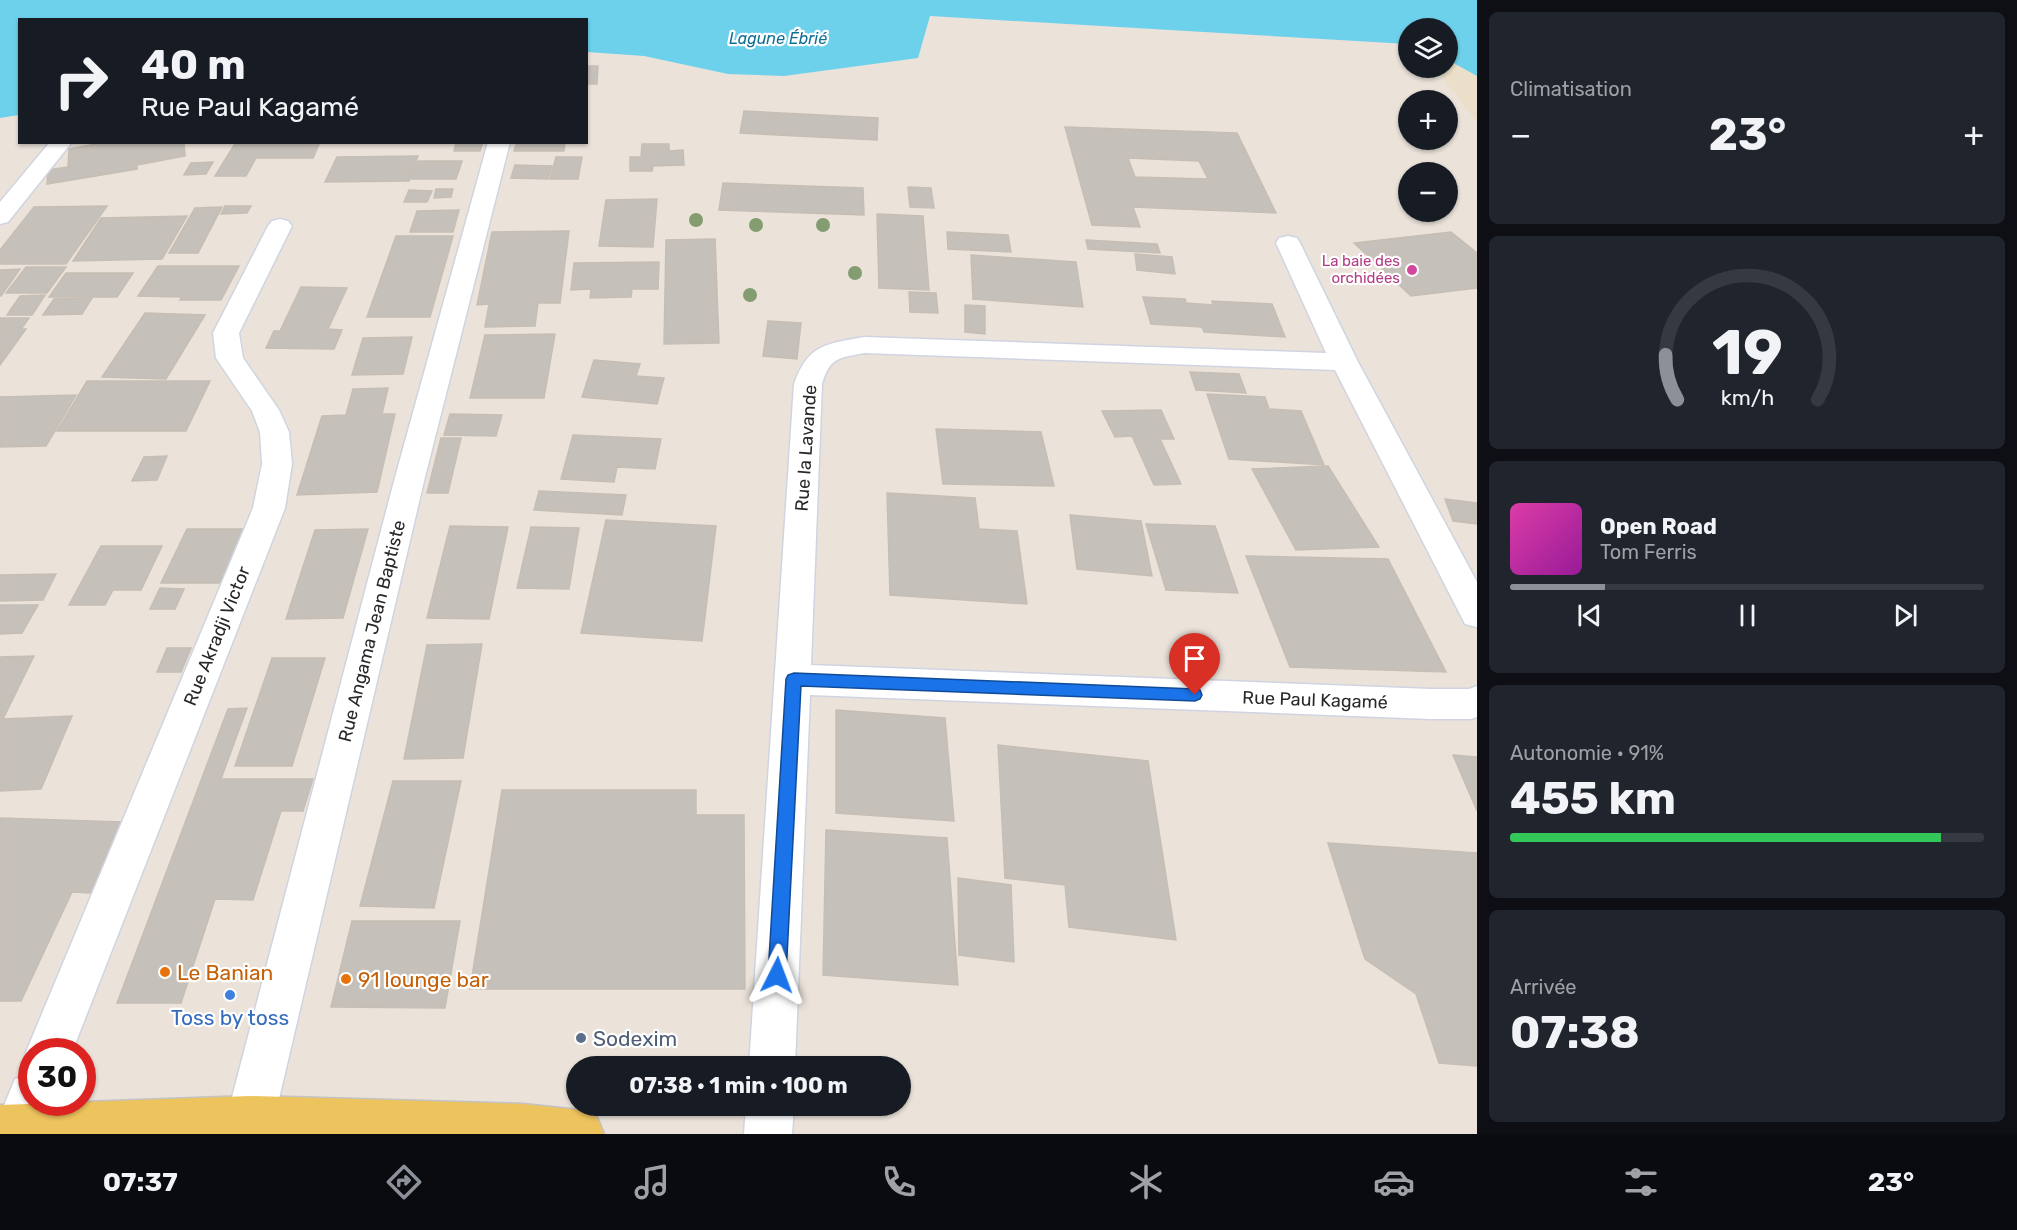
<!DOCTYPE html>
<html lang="fr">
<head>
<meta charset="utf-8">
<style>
	body { margin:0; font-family:Rubik,sans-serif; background:#20242c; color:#f1f3f6; height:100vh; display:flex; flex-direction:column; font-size:22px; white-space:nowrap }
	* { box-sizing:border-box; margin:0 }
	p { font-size:20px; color:#9ea1a6 }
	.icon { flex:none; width:33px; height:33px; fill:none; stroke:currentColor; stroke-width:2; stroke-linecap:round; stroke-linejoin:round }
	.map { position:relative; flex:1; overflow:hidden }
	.panel { display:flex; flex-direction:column; gap:12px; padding:12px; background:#0d0f14; width:540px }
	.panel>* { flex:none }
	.hud { position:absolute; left:18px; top:18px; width:570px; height:126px; border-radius:0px; box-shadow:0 2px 4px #0004; background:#171b24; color:#f1f3f6; overflow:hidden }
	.fabs { position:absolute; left:1398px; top:18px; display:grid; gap:12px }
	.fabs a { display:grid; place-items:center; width:60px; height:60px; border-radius:50%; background:#171b24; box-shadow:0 2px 4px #0004; font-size:30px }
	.speed { position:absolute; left:18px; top:1038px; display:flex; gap:12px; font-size:30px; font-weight:700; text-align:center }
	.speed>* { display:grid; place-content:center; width:78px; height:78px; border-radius:50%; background:#171b24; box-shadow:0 2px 4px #0004; line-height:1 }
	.speed .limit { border:9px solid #d22; background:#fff; color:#111 }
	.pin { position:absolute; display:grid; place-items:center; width:51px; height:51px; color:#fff; margin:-62px -26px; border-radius:50% 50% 50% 0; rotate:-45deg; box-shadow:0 0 6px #0007 }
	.pin .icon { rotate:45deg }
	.me { position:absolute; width:66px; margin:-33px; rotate:3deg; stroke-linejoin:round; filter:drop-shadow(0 0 4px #0008) }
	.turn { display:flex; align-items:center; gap:21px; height:126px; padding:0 24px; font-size:27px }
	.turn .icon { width:78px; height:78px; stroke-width:2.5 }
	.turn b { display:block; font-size:42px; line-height:51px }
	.big { font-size:45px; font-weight:700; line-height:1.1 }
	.panel .card { flex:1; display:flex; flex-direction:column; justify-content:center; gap:9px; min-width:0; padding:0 21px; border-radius:9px; background:#20242c }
	.panel .dial { align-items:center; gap:0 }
	.dial svg { height:156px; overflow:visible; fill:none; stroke:#363941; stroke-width:7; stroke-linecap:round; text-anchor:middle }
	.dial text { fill:#f1f3f6; stroke:none }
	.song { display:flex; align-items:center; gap:18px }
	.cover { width:72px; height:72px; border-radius:9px; background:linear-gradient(135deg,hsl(320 70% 55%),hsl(300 70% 35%)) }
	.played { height:6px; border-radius:3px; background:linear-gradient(90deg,#8c9099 20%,#363941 20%) }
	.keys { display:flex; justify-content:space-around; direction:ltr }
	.heat { display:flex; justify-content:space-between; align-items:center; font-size:33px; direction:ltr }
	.charge { height:9px; border-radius:4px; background:linear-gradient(90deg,#34c759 91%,#363941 0) }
	.trip { position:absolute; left:566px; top:1056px; width:345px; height:60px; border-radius:30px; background:#171b24; box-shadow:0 2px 4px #0004; font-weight:700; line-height:60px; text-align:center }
	.dock { display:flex; height:96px; justify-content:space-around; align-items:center; background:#090b0e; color:#9ea1a6 }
	.dock .icon { width:42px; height:42px }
	.dock .selected { color:#8c9099 }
	.dock b { font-size:27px; color:#f1f3f6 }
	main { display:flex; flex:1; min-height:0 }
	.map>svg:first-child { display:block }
</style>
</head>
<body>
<main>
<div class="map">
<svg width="1477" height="1134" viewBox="0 0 1477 1134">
	<rect width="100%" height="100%" fill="#ebe3da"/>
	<polygon fill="#ecdfc9" points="1448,60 1477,76 1477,122 1435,68 1448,68"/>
	<polygon fill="#6ed1ec" points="0,0 1477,0 1477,76 1448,60 1448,28 1408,28 1408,44 930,16 918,58 784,76 728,74 644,56 587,52 586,20 20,20 19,115 0,118"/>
	<g fill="#c6c0ba" stroke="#c6beb4" stroke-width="1.5" fill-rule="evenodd">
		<polygon points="586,66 598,66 597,84 586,84"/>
		<polygon points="744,111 878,118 877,140 740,133"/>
		<path d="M1065,127L1237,133L1276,213L1133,207L1140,227L1092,225ZM1128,158L1199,161L1208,179L1135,177Z"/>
		<polygon points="107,142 184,142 185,156 137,165 137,169 47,184 48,170 68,167 69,149"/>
		<polygon points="236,142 320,142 313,158 256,158 246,176 215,176"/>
		<polygon points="442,142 483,142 480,151 454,151 456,143"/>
		<polygon points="517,142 565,142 564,151 514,151"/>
		<polygon points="642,144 669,144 669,151 683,150 684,165 653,166 652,171 630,171 630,157 641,157"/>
		<polygon points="418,156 409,181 325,182 337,157"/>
		<polygon points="556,157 582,157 578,179 550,179"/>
		<polygon points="418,161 462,161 456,179 411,179"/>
		<polygon points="213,162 206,174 184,175 191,163"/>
		<polygon points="515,165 552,166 548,179 511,178"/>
		<polygon points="723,183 863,188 864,215 719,210"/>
		<polygon points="908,187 931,188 934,208 910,207"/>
		<polygon points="436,189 453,189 451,197 434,198"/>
		<polygon points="409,190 432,191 427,202 404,202"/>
		<polygon points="657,199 653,247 599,246 606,200"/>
		<polygon points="107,206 66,264 0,264 0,250 34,207"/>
		<polygon points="225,206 251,206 247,213 221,214"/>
		<polygon points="222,207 198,253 169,253 195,208"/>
		<polygon points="459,210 453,232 410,232 417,211"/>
		<polygon points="877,214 923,216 929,290 879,288"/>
		<polygon points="187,216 162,259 73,261 101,218"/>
		<polygon points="569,231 560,303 538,303 535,326 485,327 489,304 477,305 492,232"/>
		<polygon points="947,232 1008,235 1011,252 948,249"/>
		<polygon points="1451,232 1477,253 1477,288 1411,296 1354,243"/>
		<polygon points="396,236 453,236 430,317 367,317"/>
		<polygon points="715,239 719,343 664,344 666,240"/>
		<polygon points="1086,240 1157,244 1160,253 1088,249"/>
		<polygon points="1135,254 1172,257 1175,274 1137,270"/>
		<polygon points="971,255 1076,262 1083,307 973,299"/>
		<polygon points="659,262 658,289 632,289 631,297 590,298 591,289 571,290 574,263"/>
		<polygon points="158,266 239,266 221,300 180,300 182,297 138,296"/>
		<polygon points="26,267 66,267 47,293 6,293"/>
		<polygon points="20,269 1,296 0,296 0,270"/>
		<polygon points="66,273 133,273 117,297 49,297"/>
		<polygon points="301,287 347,288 328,329 342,330 334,349 266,348 274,331 280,331"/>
		<polygon points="909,292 936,293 938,313 910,312"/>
		<polygon points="45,295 32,315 7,315 20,296"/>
		<polygon points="1143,297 1185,299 1186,303 1213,305 1212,301 1272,304 1285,337 1204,332 1202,327 1151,324"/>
		<polygon points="92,298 82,314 43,315 54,299"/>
		<polygon points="965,305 985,306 985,334 965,332"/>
		<polygon points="145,313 205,315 166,379 102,377"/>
		<polygon points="0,318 29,318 22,328 0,328"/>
		<polygon points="768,321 801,323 797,359 763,356"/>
		<polygon points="0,329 26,329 0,365"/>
		<polygon points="555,334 544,398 470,398 485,335"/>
		<polygon points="412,337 403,374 352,375 363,338"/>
		<polygon points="594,360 640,364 636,376 664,378 657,404 582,397"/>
		<polygon points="1190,372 1239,374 1246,393 1196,390"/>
		<polygon points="87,381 210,381 186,431 57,431"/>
		<polygon points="388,388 382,414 395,414 377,492 297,495 322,416 346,415 353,389"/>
		<polygon points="1207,394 1265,397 1269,409 1301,411 1324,465 1229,459"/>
		<polygon points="76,395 46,446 0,447 0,397"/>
		<polygon points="1161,410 1174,439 1160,439 1181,484 1154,485 1132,436 1115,437 1102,411"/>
		<polygon points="450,414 502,415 496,436 444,435"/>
		<polygon points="936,429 1041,432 1054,486 943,484"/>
		<polygon points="573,435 661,439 655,469 617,467 614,482 561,479"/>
		<polygon points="441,438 461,438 448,493 427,493"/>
		<polygon points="167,456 157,480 132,481 144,457"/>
		<polygon points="1328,466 1379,547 1296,550 1252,469"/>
		<polygon points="539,491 626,495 622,515 534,510"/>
		<polygon points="887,493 975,498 979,529 1017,531 1027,604 890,595"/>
		<polygon points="1445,499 1477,503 1477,524 1453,521"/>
		<polygon points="1070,515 1141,521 1152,576 1077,569"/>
		<polygon points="606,520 716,526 702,641 581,633"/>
		<polygon points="1146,524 1215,526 1238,593 1166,590"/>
		<polygon points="450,526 508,527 489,619 427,618"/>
		<polygon points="531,527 579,528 569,589 517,588"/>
		<polygon points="187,529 245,529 222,583 161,583"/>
		<polygon points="368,529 343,618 286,619 315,530"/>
		<polygon points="101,546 162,546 141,590 113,590 105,605 69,605"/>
		<polygon points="1246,556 1388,559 1446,672 1290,667"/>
		<polygon points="56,574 43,600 0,601 0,575"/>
		<polygon points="160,588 184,589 175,609 150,609"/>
		<polygon points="0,605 38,605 22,633 0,634"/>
		<polygon points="482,644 463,758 404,759 427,645"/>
		<polygon points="167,648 191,648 181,672 157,672"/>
		<polygon points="34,656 3,719 72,716 41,789 0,791 0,657"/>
		<polygon points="272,658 325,658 292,766 235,766"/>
		<polygon points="247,708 221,779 313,779 303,811 281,811 253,900 215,899 181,1003 117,1003 228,709"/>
		<polygon points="836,710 945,718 954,821 836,813"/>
		<polygon points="998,745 1148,761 1176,940 1069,927 1065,885 1005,878"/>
		<polygon points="1453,755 1477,757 1477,811"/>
		<polygon points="393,781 461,781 434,908 360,906"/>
		<polygon points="502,790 696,790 696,815 744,815 745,989 470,989"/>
		<polygon points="0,818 122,822 90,893 72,892 21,1001 0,1001"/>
		<polygon points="826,830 947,838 958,985 823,975"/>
		<polygon points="1328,843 1477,853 1477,1066 1439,1063 1416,994 1365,959"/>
		<polygon points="958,878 1011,885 1014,962 959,955"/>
		<polygon points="352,921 460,921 445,1008 331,1007"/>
	</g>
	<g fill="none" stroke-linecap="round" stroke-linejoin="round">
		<defs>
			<g id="minor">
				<polygon points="50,142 72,142 8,222 0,224 0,202"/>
				<polygon points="488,142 510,142 424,481 274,1120 268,1134 232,1134 226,1120 394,481"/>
				<polygon points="280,219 288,221 292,226 239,333 243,358 279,410 289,432 292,464 285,508 72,1052 32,1052 32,1066 26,1052 253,508 262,464 260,432 252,411 216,358 213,333 268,226 272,221"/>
				<path d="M1288,236L1297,238L1300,243L1358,362L1477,582V627L1465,624L1335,370L864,353C839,358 830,357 822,384L811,665L1431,689H1469L1477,686V717L1471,719H1431L810,695L795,1066H749L794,384C808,344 826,344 864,337L1326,353L1276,243L1279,238Z"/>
				<polygon points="32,1072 32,1102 53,1102 41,1134 0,1134 0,1115 15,1079"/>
				<polygon points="746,1106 794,1106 792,1134 744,1134"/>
			</g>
			<polygon id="major" points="250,1096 523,1104 580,1110 597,1117 604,1134 0,1134 0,1105"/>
		</defs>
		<use href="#minor" stroke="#d0d4e1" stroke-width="3"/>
		<use href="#major" stroke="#c3c3c3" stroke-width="3"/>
		<use href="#minor" fill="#fff" fill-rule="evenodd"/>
		<use href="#major" fill="#edc35d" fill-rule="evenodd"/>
	</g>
	<g fill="#839d71">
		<circle cx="696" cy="220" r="7"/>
		<circle cx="756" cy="225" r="7"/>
		<circle cx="823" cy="225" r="7"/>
		<circle cx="855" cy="273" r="7"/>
		<circle cx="750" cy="295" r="7"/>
	</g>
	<polygon fill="#1a73e8" stroke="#114b97" stroke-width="1.5" points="794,673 1195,689 1200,690 1202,695 1200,699 1195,701 801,686 786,975 784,982 777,985 771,982 768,975 786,679 788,675"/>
	<circle fill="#d1479c" stroke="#fff" stroke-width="2" cx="1412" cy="270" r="6"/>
	<g fill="#e8710a" stroke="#fff" stroke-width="2">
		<circle cx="165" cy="972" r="6"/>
		<circle cx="346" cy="979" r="6"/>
	</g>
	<circle fill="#3f7fe0" stroke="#fff" stroke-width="2" cx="230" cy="995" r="6"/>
	<circle fill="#5c6f8a" stroke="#fff" stroke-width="2" cx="581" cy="1038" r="6"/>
	<g text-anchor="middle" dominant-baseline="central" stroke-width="4.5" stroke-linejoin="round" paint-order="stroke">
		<g font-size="15" fill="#b23c85" stroke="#fff" text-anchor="end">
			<text x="1400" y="261">La baie des<tspan x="1400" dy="17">orchidées</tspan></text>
		</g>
		<g font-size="16" font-style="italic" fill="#106f95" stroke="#fff">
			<text x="778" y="38">Lagune Ébrié</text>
		</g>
		<g font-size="18" fill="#282828" stroke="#fff">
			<text transform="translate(806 448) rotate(-86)">Rue la Lavande</text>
			<text transform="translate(372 631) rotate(-76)">Rue Angama Jean Baptiste</text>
			<text transform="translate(217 636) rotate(-68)">Rue Akradji Victor</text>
			<text transform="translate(1315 700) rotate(2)">Rue Paul Kagamé</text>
		</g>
		<g font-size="21" fill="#c56008" stroke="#fff" text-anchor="start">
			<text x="177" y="972">Le Banian</text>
			<text x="358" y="979">91 lounge bar</text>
		</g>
		<g font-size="21" fill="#366cbe" stroke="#fff">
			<text x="230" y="1017">Toss by toss</text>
		</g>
		<g font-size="21" fill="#4e5e75" stroke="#fff" text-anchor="start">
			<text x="593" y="1038">Sodexim</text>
		</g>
	</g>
</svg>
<div class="fabs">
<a><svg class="icon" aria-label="layers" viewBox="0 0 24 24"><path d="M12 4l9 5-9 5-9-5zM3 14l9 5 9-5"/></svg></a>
<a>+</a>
<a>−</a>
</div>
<div class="speed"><div class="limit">30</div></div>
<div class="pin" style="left:1195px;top:695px;background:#d93025"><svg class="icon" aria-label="arrive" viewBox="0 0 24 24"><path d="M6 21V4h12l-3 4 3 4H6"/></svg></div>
<svg class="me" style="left:777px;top:975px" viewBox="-20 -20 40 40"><path d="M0-17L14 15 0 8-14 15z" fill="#1a73e8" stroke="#fff" stroke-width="4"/></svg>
<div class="trip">07:38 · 1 min · 100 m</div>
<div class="hud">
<div class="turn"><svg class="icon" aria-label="right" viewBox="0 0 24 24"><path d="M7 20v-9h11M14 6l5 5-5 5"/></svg><div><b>40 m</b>Rue Paul Kagamé</div></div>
</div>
</div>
<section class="panel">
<div class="card"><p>Climatisation</p>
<div class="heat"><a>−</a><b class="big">23°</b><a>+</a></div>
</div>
<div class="card dial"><svg viewBox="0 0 100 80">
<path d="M14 69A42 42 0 1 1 86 69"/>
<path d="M14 69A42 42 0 0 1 8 46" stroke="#8c9099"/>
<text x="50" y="56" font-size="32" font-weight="700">19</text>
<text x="50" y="72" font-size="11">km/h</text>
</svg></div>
<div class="card">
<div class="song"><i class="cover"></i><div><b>Open Road</b><p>Tom Ferris</p></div></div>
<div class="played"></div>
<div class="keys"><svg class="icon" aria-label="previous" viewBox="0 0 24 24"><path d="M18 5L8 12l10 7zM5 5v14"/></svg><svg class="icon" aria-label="pause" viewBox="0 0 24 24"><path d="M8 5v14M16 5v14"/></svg><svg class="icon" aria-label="next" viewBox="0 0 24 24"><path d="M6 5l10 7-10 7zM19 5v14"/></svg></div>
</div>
<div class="card"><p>Autonomie · 91%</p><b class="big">455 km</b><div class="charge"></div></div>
<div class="card"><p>Arrivée</p><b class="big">07:38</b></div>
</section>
</main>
<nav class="dock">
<b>07:37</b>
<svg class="icon selected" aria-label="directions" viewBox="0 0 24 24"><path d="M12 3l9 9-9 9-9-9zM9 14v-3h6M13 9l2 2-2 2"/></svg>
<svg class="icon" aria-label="music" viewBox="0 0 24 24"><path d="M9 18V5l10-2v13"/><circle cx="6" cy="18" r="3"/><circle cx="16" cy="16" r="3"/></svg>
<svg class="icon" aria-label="phone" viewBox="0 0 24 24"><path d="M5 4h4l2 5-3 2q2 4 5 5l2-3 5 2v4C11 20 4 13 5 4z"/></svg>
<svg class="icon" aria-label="climate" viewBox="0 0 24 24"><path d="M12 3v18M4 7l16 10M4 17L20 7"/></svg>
<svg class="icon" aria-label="car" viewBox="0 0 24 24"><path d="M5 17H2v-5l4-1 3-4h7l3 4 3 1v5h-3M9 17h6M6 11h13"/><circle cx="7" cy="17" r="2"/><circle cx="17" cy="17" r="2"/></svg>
<svg class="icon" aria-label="filters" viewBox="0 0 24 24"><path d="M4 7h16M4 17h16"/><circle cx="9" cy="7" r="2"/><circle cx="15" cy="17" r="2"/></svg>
<b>23°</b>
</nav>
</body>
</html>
